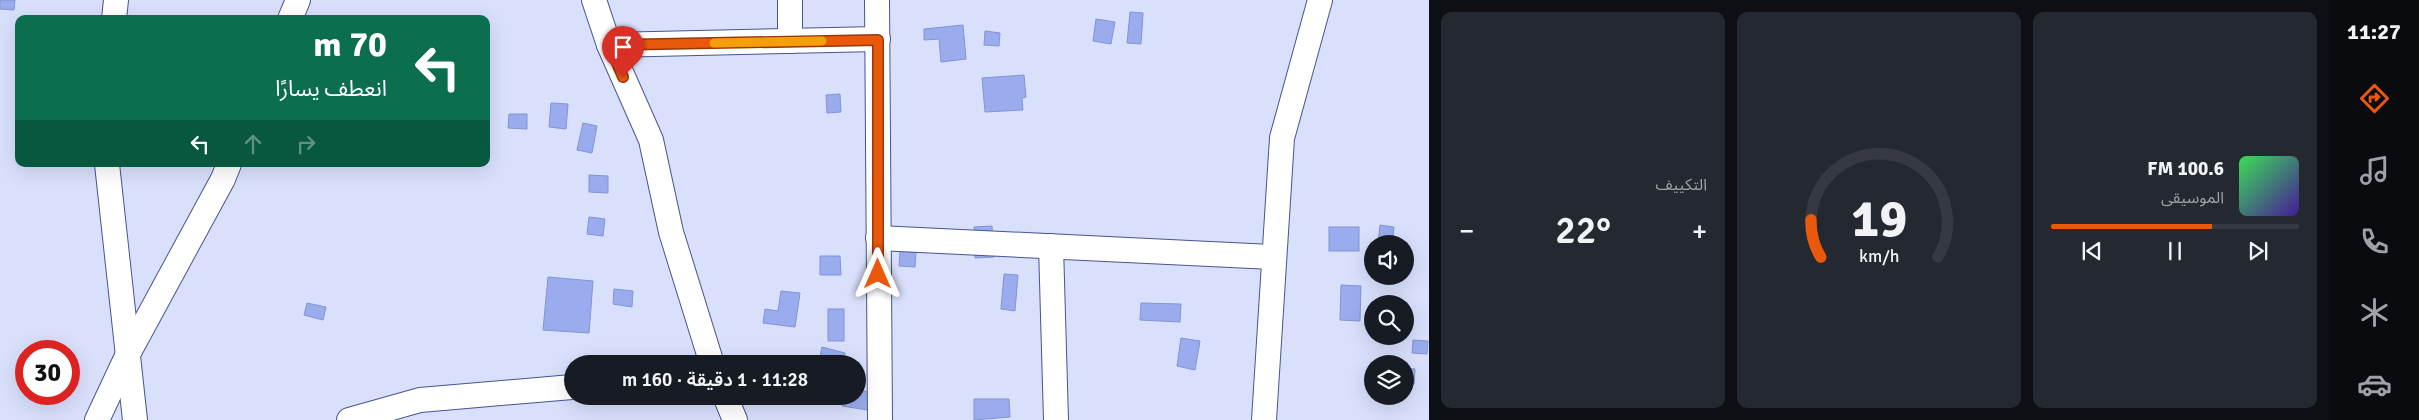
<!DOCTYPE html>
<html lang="ar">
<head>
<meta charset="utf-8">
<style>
	body { margin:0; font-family:Signika,"Noto Sans Arabic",sans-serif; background:#242831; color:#f1f3f6; direction:rtl; height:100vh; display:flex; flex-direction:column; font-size:19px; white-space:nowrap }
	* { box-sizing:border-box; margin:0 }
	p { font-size:16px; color:#9ea1a6 }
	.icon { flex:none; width:28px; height:28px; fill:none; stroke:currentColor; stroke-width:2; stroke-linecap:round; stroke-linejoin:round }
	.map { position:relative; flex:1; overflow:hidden; direction:ltr }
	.panel { display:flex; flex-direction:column; gap:12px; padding:12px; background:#0d0f14; width:900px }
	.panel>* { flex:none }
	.guide { position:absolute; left:15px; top:15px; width:475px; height:152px; border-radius:10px; box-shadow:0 5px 20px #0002; direction:rtl; background:#0b6e4f; color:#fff; overflow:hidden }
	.buttons { position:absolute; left:1364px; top:235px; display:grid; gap:10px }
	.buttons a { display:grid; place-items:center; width:50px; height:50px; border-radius:50%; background:#171b24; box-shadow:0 5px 20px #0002; font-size:25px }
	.speed { position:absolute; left:15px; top:340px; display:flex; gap:10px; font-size:25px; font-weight:700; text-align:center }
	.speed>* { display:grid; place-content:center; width:65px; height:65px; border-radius:50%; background:#171b24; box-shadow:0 5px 20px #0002; line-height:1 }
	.speed .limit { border:8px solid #d22; background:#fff; color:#111 }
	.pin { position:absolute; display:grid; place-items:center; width:42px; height:42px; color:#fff; margin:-51px -21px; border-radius:50% 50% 50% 0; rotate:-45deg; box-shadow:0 0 5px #0007 }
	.pin .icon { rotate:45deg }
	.me { position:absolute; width:55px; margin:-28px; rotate:0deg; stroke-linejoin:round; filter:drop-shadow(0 0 4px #0008) }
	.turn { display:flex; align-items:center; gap:18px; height:105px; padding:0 20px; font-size:22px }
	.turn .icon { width:65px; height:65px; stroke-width:2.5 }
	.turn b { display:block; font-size:35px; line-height:42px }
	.lanes { display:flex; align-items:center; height:48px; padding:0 20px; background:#0003; justify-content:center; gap:25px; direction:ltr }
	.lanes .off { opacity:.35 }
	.big { font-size:38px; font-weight:600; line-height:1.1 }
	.panel .card { flex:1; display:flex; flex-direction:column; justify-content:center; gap:8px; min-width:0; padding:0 18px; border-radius:10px; background:#242831 }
	.panel .dial { align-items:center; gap:0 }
	.dial svg { height:130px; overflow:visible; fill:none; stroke:#363941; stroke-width:7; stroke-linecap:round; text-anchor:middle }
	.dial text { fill:#f1f3f6; stroke:none }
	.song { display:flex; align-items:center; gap:15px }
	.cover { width:60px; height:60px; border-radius:8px; background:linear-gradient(135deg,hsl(130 70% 55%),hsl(260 70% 35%)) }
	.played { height:5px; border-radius:2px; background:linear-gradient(90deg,#ea580c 65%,#363941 65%) }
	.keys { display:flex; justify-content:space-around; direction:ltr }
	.heat { display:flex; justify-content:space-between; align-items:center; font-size:28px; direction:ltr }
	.panel .tiles { flex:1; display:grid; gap:12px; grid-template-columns:repeat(3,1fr) }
	.trip { position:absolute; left:564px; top:355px; width:302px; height:50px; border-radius:25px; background:#171b24; box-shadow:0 5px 20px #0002; font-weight:600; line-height:50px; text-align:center; direction:rtl }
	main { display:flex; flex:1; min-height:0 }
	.tabs { display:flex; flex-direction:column; width:90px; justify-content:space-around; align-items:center; background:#090b0e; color:#9ea1a6 }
	.tabs .icon { width:35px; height:35px }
	.tabs .on { color:#ea580c }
	.tabs b { font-size:22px; color:#f1f3f6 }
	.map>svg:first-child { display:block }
</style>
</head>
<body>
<main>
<nav class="tabs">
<b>11:27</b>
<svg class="icon on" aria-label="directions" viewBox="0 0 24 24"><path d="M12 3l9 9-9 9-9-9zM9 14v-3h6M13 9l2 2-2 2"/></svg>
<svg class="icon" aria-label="music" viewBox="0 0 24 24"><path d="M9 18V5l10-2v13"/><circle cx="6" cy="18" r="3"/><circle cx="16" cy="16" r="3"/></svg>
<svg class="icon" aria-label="phone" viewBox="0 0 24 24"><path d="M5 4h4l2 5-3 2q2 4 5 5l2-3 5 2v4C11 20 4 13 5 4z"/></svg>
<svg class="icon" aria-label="climate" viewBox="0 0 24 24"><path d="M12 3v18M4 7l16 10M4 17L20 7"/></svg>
<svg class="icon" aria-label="car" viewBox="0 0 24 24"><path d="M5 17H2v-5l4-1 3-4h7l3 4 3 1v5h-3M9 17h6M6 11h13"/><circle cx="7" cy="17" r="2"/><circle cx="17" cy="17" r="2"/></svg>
</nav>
<section class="panel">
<div class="tiles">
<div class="card">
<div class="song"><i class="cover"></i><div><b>100.6 FM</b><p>الموسيقى</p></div></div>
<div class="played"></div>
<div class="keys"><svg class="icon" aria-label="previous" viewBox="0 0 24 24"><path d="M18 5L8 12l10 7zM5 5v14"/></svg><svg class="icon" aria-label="pause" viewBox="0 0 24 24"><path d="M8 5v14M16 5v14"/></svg><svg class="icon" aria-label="next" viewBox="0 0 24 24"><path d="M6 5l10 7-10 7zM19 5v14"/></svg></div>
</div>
<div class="card dial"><svg viewBox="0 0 100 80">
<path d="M14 69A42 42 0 1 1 86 69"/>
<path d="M14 69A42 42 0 0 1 8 46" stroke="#ea580c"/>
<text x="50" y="56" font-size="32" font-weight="700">19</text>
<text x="50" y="72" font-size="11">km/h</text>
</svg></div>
<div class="card"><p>التكييف</p>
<div class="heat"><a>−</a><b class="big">22°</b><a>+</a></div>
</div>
</div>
</section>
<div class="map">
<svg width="1429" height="420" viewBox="0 0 1429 420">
	<rect width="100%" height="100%" fill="#d8e0fc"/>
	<g fill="#9aacee" stroke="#8294d4">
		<polygon points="0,0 15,0 14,10 0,9"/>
		<polygon points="1130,12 1143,13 1141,44 1127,43"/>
		<polygon points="1096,19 1115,22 1111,44 1093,41"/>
		<polygon points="963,25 966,59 941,62 939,39 924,40 924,29"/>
		<polygon points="985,31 1000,33 999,46 984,45"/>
		<polygon points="1024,75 1026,97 1022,98 1023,110 985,112 982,78"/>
		<polygon points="840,94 841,112 827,113 826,95"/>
		<polygon points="551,103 568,104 566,129 549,127"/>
		<polygon points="509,114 527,114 527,129 508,128"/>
		<polygon points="583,123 597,126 592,153 577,150"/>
		<polygon points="589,175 608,176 608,193 589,192"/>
		<polygon points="589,217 605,219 603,236 587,234"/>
		<polygon points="1380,225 1394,227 1392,244 1378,244"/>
		<polygon points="992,226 994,257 975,258 974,227"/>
		<rect x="1329" y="227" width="30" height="24"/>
		<polygon points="900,251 916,252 915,267 899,266"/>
		<polygon points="820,256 840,256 841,275 820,275"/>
		<polygon points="1004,274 1018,275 1015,311 1001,309"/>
		<polygon points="548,277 593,281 589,333 543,330"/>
		<polygon points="1341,285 1361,286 1360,321 1340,320"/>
		<polygon points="614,289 633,291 632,307 613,304"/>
		<polygon points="781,291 800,293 795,327 763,323 765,309 778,311"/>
		<polygon points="307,303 326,307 323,320 304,315"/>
		<polygon points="1141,303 1181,304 1180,322 1140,320"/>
		<rect x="828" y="309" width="16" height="32"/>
		<polygon points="1181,338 1200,341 1195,370 1177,366"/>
		<polygon points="1413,340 1428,341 1427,354 1412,353"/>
		<polygon points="822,347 845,353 842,364 819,361"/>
		<polygon points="1405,368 1415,369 1414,384 1405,384"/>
		<polygon points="858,390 877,393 874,411 842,406 844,396 858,396"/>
		<polygon points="974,399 1009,399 1010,417 974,420"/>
	</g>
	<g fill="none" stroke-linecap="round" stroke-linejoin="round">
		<defs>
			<g id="minor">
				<polyline points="594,0 609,45 651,140 671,232 712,364"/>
				<polyline points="790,0 790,41"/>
				<polyline points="877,0 880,420"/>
				<polyline points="114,19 116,0"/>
				<polyline points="290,19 298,0"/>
				<polyline points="609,45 878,39"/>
				<polyline points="107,164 135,420"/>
				<polyline points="878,238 1274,257"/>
				<polyline points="1051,246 1056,420"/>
				<polyline points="725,396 735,420"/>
				<polyline points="97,420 128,354 223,179 229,164"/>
				<polyline points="349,420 420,400 572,387"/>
				<polyline points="1264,420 1282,138 1320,0"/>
			</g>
		</defs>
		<use href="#minor" stroke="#46558f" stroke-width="26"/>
		<use href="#minor" stroke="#fff" stroke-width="24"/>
	</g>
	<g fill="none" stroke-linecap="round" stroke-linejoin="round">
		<defs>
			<polyline id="route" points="623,77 609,45 878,40 878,274"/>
		</defs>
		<use href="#route" stroke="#983908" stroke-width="12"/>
		<use href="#route" stroke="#ea580c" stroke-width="9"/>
		<polyline stroke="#f59e0b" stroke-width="9" points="714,43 822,41"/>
	</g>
</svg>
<div class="buttons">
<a><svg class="icon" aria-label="sound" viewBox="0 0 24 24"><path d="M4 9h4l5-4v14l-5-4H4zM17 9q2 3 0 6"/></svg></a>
<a><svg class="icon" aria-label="search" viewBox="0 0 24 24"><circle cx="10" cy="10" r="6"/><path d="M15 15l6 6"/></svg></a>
<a><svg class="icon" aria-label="layers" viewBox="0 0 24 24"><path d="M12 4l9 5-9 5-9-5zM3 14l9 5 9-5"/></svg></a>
</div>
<div class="speed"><div class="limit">30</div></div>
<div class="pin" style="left:623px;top:77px;background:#d93025"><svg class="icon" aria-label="arrive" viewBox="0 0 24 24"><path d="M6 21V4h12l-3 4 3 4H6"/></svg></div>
<svg class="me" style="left:878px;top:274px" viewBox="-20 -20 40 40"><path d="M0-17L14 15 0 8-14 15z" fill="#ea580c" stroke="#fff" stroke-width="4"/></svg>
<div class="trip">11:28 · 1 دقيقة · 160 m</div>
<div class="guide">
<div class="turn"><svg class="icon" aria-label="left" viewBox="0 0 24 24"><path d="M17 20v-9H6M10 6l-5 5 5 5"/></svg><div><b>70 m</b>انعطف يسارًا</div></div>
<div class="lanes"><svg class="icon" aria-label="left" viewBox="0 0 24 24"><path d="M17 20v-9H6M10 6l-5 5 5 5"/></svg><svg class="icon off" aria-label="ahead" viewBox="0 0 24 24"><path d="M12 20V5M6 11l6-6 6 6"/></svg><svg class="icon off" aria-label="right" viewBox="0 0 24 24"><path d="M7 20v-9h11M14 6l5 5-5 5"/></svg></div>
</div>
</div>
</main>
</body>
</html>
